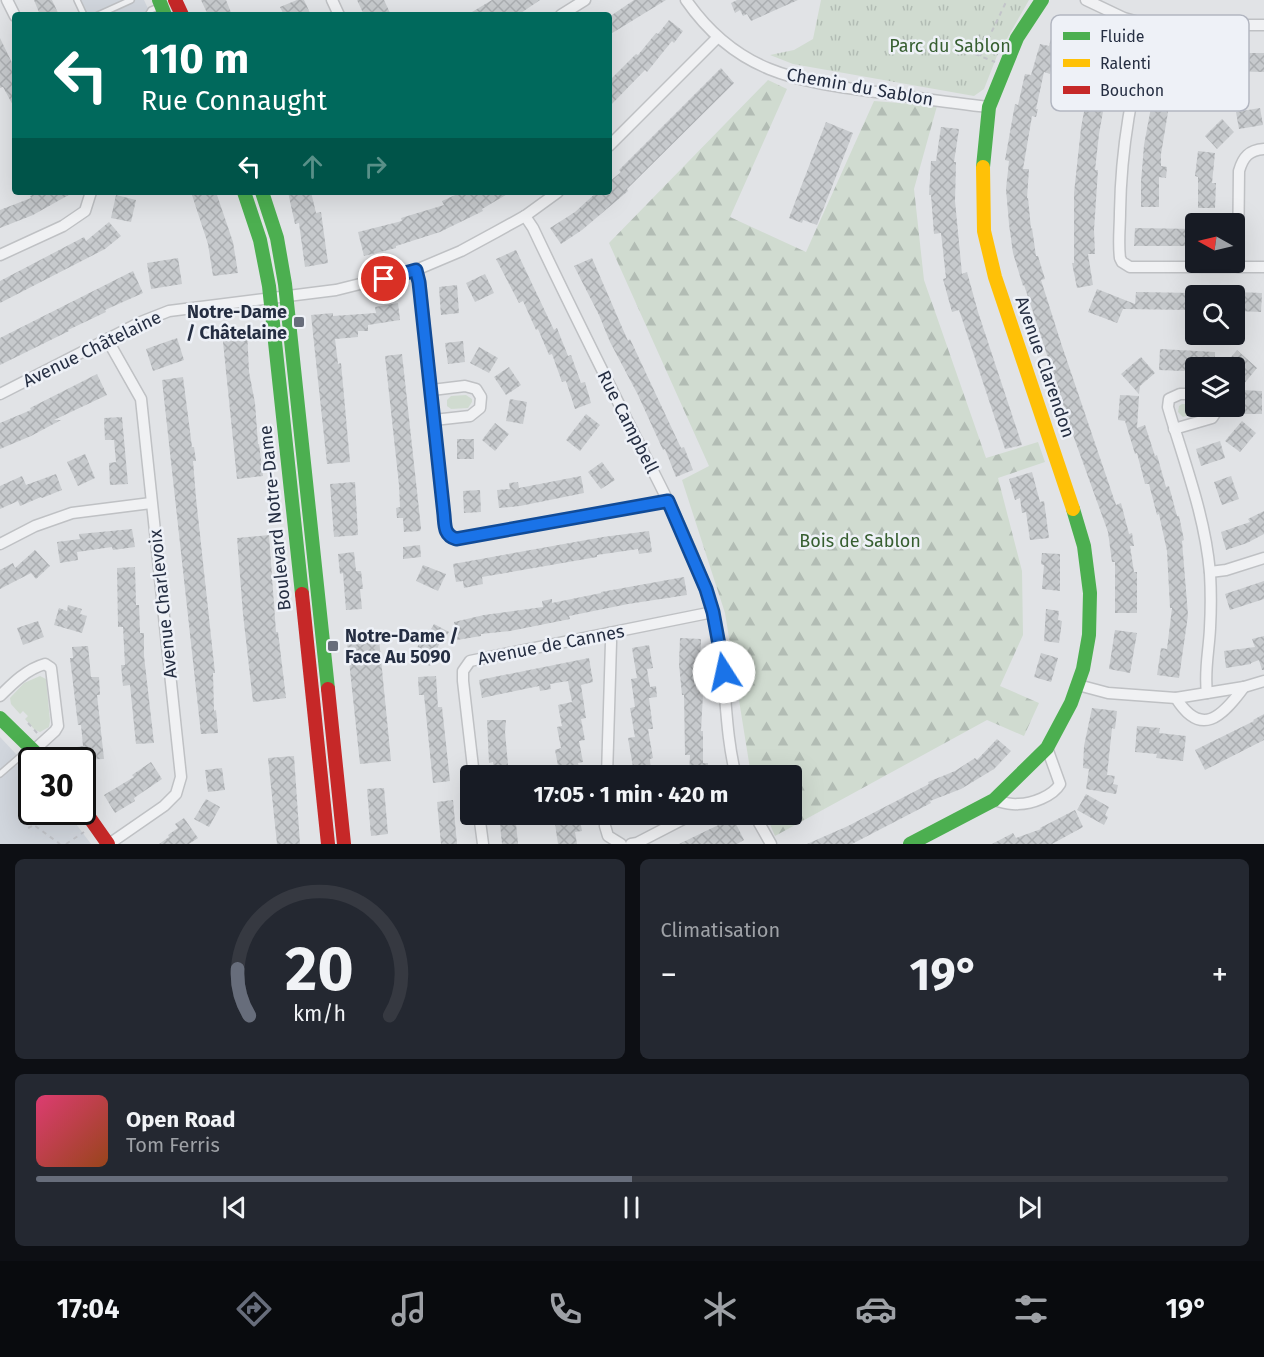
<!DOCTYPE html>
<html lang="fr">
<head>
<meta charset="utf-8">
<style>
	body { margin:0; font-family:"Fira Sans",sans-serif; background:#242831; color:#f1f3f6; height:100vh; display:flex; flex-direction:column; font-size:22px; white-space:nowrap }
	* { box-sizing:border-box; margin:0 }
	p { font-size:20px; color:#9ea1a6 }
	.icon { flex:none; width:33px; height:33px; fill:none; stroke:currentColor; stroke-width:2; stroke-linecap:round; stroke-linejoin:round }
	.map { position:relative; height:844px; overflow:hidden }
	.panel { display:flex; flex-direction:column; gap:15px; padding:15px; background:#0d0f14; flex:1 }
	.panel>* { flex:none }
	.banner { position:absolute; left:12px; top:12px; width:600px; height:183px; border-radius:6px; box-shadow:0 6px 24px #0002; background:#00695c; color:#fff; overflow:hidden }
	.needle { width:39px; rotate:278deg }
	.buttons { position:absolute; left:1185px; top:213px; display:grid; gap:12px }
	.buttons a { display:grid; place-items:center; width:60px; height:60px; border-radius:6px; background:#171b24; box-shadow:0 6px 24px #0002; font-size:30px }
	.speed { position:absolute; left:18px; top:747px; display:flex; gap:12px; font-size:30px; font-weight:700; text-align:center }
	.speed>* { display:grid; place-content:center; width:78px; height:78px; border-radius:50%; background:#171b24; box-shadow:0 6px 24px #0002; line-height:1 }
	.speed .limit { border:3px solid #111; border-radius:9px; background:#fff; color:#111 }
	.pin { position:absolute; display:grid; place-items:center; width:51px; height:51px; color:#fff; margin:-26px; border:3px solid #fff; border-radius:50%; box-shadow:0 2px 6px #0007 }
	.me { position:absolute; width:66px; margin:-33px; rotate:350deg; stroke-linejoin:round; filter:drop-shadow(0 0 4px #0008) }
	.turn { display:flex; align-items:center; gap:21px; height:126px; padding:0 30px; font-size:27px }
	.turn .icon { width:78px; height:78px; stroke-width:2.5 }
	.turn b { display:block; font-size:42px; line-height:51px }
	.lanes { display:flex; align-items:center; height:57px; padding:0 30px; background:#0003; justify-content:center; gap:30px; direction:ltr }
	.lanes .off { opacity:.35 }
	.big { font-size:45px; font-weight:700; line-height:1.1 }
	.panel .card { flex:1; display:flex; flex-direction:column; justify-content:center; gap:9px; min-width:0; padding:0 21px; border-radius:9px; background:#242831 }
	.panel .dial { align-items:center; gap:0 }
	.dial svg { height:156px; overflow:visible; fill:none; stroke:#363941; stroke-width:7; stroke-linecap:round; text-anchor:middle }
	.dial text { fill:#f1f3f6; stroke:none }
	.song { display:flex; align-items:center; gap:18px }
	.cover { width:72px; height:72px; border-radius:9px; background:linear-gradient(135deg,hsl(340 70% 55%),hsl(20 70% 35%)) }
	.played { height:6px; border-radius:3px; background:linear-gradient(90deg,#676d7b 50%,#363941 50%) }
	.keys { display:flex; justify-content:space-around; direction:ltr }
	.heat { display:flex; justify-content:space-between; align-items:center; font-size:33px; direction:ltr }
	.panel .tiles { flex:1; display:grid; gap:15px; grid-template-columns:1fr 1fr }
	.card:last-child { grid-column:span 2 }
	.trip { position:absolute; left:460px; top:765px; width:342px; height:60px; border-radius:6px; background:#171b24; box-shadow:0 6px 24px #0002; font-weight:700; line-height:60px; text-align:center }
	.dock { display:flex; height:96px; justify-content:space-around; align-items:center; background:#090b0e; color:#9ea1a6 }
	.dock .icon { width:42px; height:42px }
	.dock .active { color:#676d7b }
	.dock b { font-size:27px; color:#f1f3f6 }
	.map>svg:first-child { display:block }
</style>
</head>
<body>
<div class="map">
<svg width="1264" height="844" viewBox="0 0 1264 844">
	<defs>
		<pattern id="forest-firs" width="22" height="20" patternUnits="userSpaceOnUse" patternTransform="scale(1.5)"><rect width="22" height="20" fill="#d0dbd0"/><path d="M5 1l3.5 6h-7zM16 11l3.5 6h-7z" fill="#b2bcb4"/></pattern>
		<pattern id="park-tufts" width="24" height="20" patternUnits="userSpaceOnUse" patternTransform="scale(1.5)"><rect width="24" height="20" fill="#d0dbd0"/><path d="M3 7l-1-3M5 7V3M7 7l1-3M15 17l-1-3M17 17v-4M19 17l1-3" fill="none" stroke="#b2bcb4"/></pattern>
		<pattern id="building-cross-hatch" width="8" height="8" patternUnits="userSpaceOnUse" patternTransform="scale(1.5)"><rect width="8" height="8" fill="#c7cacd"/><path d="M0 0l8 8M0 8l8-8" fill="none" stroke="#abaeb1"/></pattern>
	</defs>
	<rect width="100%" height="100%" fill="#e1e3e6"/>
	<g fill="#d1d6dd">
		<polygon points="75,0 144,0 151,15 82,15"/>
		<polygon points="0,737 31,770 32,812 67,812 91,844 0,844"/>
	</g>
	<g fill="#d0dbd0">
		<polygon points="466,395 472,399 472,402 468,408 451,409 447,406 447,400 451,396"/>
		<polygon points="1182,404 1195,404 1196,406 1210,408 1183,417 1178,412 1179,406"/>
		<polygon points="40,676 46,679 50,721 49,727 40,732 35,730 25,719 28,716 23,711 20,714 11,704 10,698 24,683"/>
	</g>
	<polygon fill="url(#forest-firs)" points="768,80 787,89 730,217 806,252 874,101 937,106 914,189 924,280 986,458 1038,442 1045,462 998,478 1022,571 1023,635 1000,686 1039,703 1024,736 987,720 775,836 766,815 792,814 792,776 751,775 725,613 682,480 709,466 609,243"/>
	<polygon fill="url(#park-tufts)" points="821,0 1029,0 997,56 984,89 974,96 793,64 770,55 794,50 813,39"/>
	<g fill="url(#building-cross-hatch)">
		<polygon points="34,0 52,0 59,15 40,15"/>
		<polygon points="201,0 226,0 232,15 208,15"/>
		<polygon points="297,0 304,0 311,15 284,15 280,7"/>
		<polygon points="357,0 384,0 391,15 364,15"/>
		<polygon points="492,0 540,0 518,15 467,15"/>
		<polygon points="634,0 666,0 609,35 609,17"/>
		<polygon points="737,0 798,0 751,21 747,14 743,16 740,10 735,13 731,3"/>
		<polygon points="1057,16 1075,21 1068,45 1059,43 1050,74 1044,72 1036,109 1038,109 1036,117 1032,116 1023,169 1029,169 1027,198 1028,198 1031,229 1032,228 1036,256 1038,256 1045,279 1041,280 1061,343 1116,505 1121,503 1129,534 1132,533 1134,546 1130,546 1134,572 1137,572 1137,613 1115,613 1115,562 1112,562 1108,532 1073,435 1034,315 1024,285 1023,286 1013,253 1009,224 1006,189 1009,161 1005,160 1015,104 1018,105 1025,74 1031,75 1040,44 1049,46"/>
		<polygon points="669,20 683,31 674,43 672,41 647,72 645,70 609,107 609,81 636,54 638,55 656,33 658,34"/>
		<polygon points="1098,34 1121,40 1111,79 1109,78 1099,134 1095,170 1098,170 1094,230 1095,254 1088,254 1093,285 1077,288 1072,263 1074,263 1074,193 1081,128 1091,73 1087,72"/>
		<polygon points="0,38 15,69 15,109 3,87 0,88"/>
		<polygon points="1158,51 1188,55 1188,53 1264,53 1264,72 1214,71 1214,77 1202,76 1202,72 1156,68"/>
		<polygon points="721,68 734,83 627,189 628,191 582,230 561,244 550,228 575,212 597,192 609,192 609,182 621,172 619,170"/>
		<polygon points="1154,91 1171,94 1161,154 1161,166 1167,167 1166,178 1159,177 1159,207 1141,207 1141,182 1144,145"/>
		<polygon points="1260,108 1263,125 1239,129 1236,112"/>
		<polygon points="1222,119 1234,132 1217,149 1205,136"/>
		<polygon points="826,122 853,133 817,225 803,220 802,223 789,218"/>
		<polygon points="941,127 959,129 954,162 956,162 955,201 962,274 967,272 978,312 1022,445 1005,449 959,310 952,312 943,279 946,278 941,233 934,234 931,195 929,195 931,161 936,161"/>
		<polygon points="1198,151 1215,153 1212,183 1216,183 1215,208 1198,208 1198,177 1195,176"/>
		<polygon points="39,192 74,192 33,215 0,228 0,210 31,198 30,196"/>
		<polygon points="191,192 216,192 233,242 238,273 213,276 208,244"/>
		<polygon points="288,192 311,192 316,213 321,212 328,263 305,267 299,223 295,224"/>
		<polygon points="462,192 511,192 482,209 483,211 440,232 396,246 396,248 364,256 358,232 402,221 401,218 444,205 442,201"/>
		<polygon points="116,195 136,200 131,222 111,218"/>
		<polygon points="109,222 121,236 105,249 0,303 0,281 84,237 86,241"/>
		<polygon points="1135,228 1196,229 1196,246 1134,246"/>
		<polygon points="516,250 554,330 557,328 568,356 571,355 581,383 585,382 591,403 575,409 566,381 562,382 552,354 549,355 538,329 536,330 523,301 519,303 496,259"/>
		<polygon points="178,258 182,284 151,289 147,263"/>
		<polygon points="592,258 628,341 630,339 681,448 684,447 693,470 676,477 665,449 663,450 638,395 610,342 599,315 574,266"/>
		<polygon points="133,271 143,293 105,310 106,312 68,330 69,331 0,365 0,338"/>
		<polygon points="485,274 494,293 475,302 466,283"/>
		<polygon points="457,285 459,313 441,315 439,287"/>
		<polygon points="1097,289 1135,304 1136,292 1193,293 1192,310 1123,309 1117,323 1088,312"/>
		<polygon points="1237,292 1262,293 1261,312 1236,311"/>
		<polygon points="398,303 400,320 368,325 368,331 358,331 358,337 335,339 338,364 341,363 350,462 327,464 311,315 333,313 333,316 376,313 375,307"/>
		<polygon points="247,330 249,372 255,403 258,444 259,444 263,476 237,479 222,332"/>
		<polygon points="177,338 184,360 153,371 146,349"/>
		<polygon points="463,341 465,362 448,364 445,343"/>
		<polygon points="479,347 498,358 489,373 470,363"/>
		<polygon points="1160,349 1215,352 1215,368 1196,368 1196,370 1183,371 1159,370"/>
		<polygon points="1237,350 1257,368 1243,385 1234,378 1234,368 1222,368"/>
		<polygon points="402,354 421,528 420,531 404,532 403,518 397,518 396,508 400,507 399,485 385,356"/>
		<polygon points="1141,357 1155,373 1140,386 1139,394 1121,374"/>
		<polygon points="509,367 521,385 506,395 494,377"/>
		<polygon points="97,374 107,395 54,420 61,420 31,436 0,449 0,423 31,410 30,408"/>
		<polygon points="183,377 192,447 194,447 196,461 193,461 196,498 215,673 213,673 214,711 216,710 218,733 201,734 162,380"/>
		<polygon points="1241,390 1262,391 1262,414 1241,414"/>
		<polygon points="1120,395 1139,396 1137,428 1145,425 1155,456 1157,455 1166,487 1169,486 1177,516 1179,516 1184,540 1182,541 1188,615 1179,678 1157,675 1161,648 1167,649 1172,608 1170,608 1167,551 1159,514 1157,515 1149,484 1145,484 1137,453 1135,454 1125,421 1118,420"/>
		<polygon points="510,399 527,402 523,424 506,421"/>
		<polygon points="586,414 600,425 580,451 566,440"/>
		<polygon points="122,417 128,484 110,485 109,463 116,462 114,440 105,440 104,418"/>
		<polygon points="1242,421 1256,433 1240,452 1225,441"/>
		<polygon points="495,423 509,434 495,451 482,440"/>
		<rect x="457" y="439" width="17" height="20"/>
		<polygon points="1220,441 1225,458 1201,466 1196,449"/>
		<polygon points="85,454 95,478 78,486 67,462"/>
		<polygon points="602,462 615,480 601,489 588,472"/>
		<polygon points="1032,472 1040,502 1044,501 1049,538 1030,540 1026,512 1022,513 1020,498 1015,500 1009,479"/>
		<polygon points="56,474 62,490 42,498 41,497 20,506 18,501 0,509 0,486 22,476 26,485"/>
		<polygon points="581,476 584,493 520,506 499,508 497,490 510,489 509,483 518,482 519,488"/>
		<polygon points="1231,476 1239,499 1222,505 1214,482"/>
		<polygon points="355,482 358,535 334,537 330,484"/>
		<polygon points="480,490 481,512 464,513 463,491"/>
		<polygon points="1264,511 1264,534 1247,543 1226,550 1221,532 1250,522 1248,519"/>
		<polygon points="132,529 135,547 113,550 112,547 77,552 78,560 60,563 57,542 80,539 79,534"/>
		<polygon points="649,531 652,552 639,554 638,549 597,555 597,557 482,577 483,584 464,588 463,581 456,582 453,564 603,537"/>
		<polygon points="269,535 276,632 278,632 286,698 253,702 243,614 237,538"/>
		<polygon points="420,545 421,557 403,559 403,547"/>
		<polygon points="35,550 50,566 36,579 31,573 0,589 0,570 13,563 15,568"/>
		<polygon points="354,552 356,571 361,571 363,589 360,589 362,609 346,610 343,573 340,574 338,554"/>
		<polygon points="1042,553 1060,554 1060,591 1042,589 1044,565 1041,564"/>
		<polygon points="423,565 446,574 438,591 416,581"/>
		<polygon points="135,567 136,605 139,605 140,633 144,633 144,656 154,743 136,744 130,685 123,686 121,665 125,665 123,627 118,627 117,568"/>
		<polygon points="684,577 687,595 628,604 569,616 570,619 510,631 481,634 481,636 457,640 454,622 484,615 543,607 542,601 552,599 552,603 601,593 601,592"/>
		<polygon points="1264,581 1264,599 1230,610 1225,594"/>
		<polygon points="68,605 82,609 80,614 87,616 82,633 54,625 59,608 67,611"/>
		<polygon points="1046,609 1059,611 1058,620 1062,621 1059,643 1044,641"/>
		<polygon points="38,621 44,637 23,645 17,628"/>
		<polygon points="434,624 449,632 442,643 440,642 430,666 413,659 419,643 422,644"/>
		<polygon points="1115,630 1137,633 1130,673 1109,669"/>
		<polygon points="1264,636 1264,670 1262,670 1259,660 1251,663 1251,664 1226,668 1224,651 1255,647 1252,639"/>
		<polygon points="680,638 701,639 700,669 702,669 703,694 701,731 703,731 703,763 708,763 707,776 689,776 690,755 685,755 684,695 682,695 679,664"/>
		<polygon points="379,639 391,761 360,764 347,642"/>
		<polygon points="649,645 653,668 647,669 650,687 656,686 657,697 649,698 653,729 648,729 653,758 650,759 651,776 630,776 629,767 633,767 628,738 635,737 630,708 635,707 631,679 637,678 632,648"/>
		<polygon points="88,646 91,677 99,677 100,695 97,695 104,759 78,760 77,747 83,746 81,725 78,725 70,658 73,658 72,647"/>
		<polygon points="1041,653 1058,658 1051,682 1034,677"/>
		<polygon points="589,658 593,682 581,685 586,718 581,719 585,740 579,741 583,762 578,763 580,776 560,776 555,750 561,748 557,727 562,726 558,705 572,702 568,681 550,684 551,689 540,691 539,686 482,698 479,680"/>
		<polygon points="436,676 438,707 442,707 450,781 433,783 424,695 419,695 418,677"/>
		<polygon points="1092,708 1117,711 1115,729 1112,728 1107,775 1115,776 1113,784 1118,785 1116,794 1086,789 1089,769 1083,768 1084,746"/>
		<polygon points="1264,714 1264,740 1205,770 1195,750 1254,721 1253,720"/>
		<polygon points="487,720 506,720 505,732 509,776 495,776 493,762 489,763"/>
		<polygon points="1137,726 1160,728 1159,733 1186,736 1183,761 1156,758 1157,754 1135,752"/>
		<polygon points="997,739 1011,751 994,769 961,789 930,801 931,803 852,844 807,844 848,826 929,784 928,782 955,771 975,758 977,760"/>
		<polygon points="294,756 300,844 277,844 268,758"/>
		<polygon points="151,762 162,779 134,798 135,801 115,813 104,795 134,777 132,775"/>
		<polygon points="222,768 225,790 208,792 205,770"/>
		<polygon points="384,788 388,834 371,836 367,789"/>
		<polygon points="1086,794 1109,807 1105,815 1108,817 1104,825 1077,810"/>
		<polygon points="206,799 220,807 209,827 194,819"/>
		<polygon points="453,800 457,844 441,844 437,802"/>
		<polygon points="1075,810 1083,827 1052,844 992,844 1013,833 1016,838 1041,829 1040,828"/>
		<polygon points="499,814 515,814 518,844 502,844"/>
		<polygon points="567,814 579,814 582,831 575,832 577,844 558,844 554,817"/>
		<polygon points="184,818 198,838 189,844 159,844 169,837 168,835 178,828 175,824"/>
		<polygon points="733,818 744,840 737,844 679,844"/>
	</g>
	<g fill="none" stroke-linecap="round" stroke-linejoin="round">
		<defs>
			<g id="lane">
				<polyline points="77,0 84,15"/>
				<polyline points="98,15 131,0"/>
				<polyline points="148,15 151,10 161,6"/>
				<polyline points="0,774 29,749"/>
			</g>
			<g id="street">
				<polyline points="7,0 15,16"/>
				<polyline points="332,0 339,15"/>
				<path d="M686,0C736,72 794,81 876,92C913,97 951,103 989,107"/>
				<polyline points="1086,0 1124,18 1149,25 1264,25"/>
				<polyline points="561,15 585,0"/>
				<path d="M1149,25C1132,89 1121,146 1120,212C1120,227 1118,243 1120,258L1122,262L1130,267H1264"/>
				<polyline points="609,146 717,38"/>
				<path d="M525,216L533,228C565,296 599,364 633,432C662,489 694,547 712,610C728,664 722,722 736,776"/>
				<polyline points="0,255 63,226 85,211 91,192"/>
				<path d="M1238,267L1239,171C1243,157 1249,150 1264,149"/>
				<path d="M416,270L420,284L444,515C445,526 444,536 456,539L668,501"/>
				<polyline points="107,339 141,399 181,777 176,794 164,806 109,844"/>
				<polyline points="432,390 465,386 476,389 481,397 480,408 470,416 434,420"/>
				<polyline points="0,394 141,322 169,311 336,290 416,270 461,251 496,232 525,216 558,192"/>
				<path d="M1196,394H1180L1169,399L1168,407C1184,462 1205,515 1210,573C1211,591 1211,610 1210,628C1209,651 1204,671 1207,693"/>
				<polyline points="1174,429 1212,418 1220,406"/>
				<polyline points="0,544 35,526 72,513 151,503"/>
				<polyline points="1210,572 1226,570 1264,558"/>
				<polyline points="1078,685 1108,693 1176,698 1244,687 1264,681"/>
				<path d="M0,696C13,683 27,669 45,664L51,668L58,726L55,731L33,751"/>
				<path d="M1176,698C1201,738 1222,717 1244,687"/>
				<polyline points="474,776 463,681 463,671 470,661 713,612"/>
				<polyline points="607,776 611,642 609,633"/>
				<path d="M994,800C1002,802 1011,805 1018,804C1032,804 1053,796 1060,784L1047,748"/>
				<polyline points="479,814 483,844"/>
				<polyline points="605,814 605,826 608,836 621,844"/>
				<polyline points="754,814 771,844"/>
				<polyline points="631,844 637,843 693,814"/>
			</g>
		</defs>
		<use href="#lane" stroke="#bfc1c4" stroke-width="8"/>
		<use href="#street" stroke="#bfc1c4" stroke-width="13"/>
		<g stroke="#c2c4c9" stroke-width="2" stroke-dasharray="4.5 4.5" stroke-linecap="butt">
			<polyline points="975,54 995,62"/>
			<polyline points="980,56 1007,0"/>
			<polyline points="28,723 38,734"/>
			<polyline points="32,804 27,820 60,844"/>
			<polyline points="24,822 27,820 70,815"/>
			<polyline points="28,828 34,825"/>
			<polyline points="66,844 84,832"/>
		</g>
		<use href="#lane" stroke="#f0f1f3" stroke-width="5"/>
		<use href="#street" stroke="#f0f1f3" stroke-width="10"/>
		<g stroke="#4caf50" stroke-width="14">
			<polyline points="159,0 165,15"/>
			<polyline points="983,167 989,107 1017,38 1042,0"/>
			<polyline points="244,192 260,240 269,286 302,594"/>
			<polyline points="262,192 277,238 285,284 328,689"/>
			<polyline points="0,718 43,760"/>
			<polyline points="910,844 994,800 1047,748 1071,703 1083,669 1089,635 1090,593 1084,546 1073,509"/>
		</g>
		<polyline stroke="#ffc107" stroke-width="14" points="983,167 984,231 995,277 1073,509"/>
		<g stroke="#c62828" stroke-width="14">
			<polyline points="175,0 182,15"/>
			<polyline points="302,594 328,844"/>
			<polyline points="328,689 344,844"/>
			<polyline points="82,807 108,844"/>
		</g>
	</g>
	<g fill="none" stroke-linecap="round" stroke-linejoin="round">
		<defs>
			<path id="route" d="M384,279L416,270L419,282L444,515C445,526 444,535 456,539L668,501L706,589L713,612L724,672"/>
		</defs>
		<use href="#route" stroke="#114b97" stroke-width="15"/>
		<use href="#route" stroke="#1a73e8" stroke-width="10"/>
	</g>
	<g fill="#676d7b" stroke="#eef1f7" stroke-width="2">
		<rect x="293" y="316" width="12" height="12" rx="3"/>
		<rect x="327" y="640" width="12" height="12" rx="3"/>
	</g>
	<g text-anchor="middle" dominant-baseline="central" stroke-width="5" stroke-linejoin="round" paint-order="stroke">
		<g font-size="18" fill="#375f31" stroke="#eef1f7">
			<text x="950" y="46">Parc du Sablon</text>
			<text x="860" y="541">Bois de Sablon</text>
		</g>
		<g font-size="18" fill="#252e42" stroke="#eef1f7">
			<text transform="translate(860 87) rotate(10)">Chemin du Sablon</text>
			<text transform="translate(92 349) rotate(-26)">Avenue Châtelaine</text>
			<text transform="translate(1045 367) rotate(71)">Avenue Clarendon</text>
			<text transform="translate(628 422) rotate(63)">Rue Campbell</text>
			<text transform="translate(275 518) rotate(-96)">Boulevard Notre-Dame</text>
			<text transform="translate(163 604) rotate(-96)">Avenue Charlevoix</text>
			<text transform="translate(551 645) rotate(-11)">Avenue de Cannes</text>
		</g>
		<g font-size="18" font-weight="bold" fill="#252e42" stroke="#eef1f7" text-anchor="end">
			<text x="287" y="312">Notre-Dame<tspan x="287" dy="21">/ Châtelaine</tspan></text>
			<text x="345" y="636" text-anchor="start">Notre-Dame /<tspan x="345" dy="21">Face Au 5090</tspan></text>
		</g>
	</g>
	<rect x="1051" y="15" width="198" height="96" rx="9" fill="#eef1f7" stroke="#b2b6c1" stroke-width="1.5"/>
	<rect x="1063" y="32" width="27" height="8" fill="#4caf50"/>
	<rect x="1063" y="59" width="27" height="8" fill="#ffc107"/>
	<rect x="1063" y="86" width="27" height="8" fill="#c62828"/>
	<g font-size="16" fill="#252e42">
		<text x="1100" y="42">Fluide</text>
		<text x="1100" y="69">Ralenti</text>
		<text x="1100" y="96">Bouchon</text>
	</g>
</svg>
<div class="buttons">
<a><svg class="needle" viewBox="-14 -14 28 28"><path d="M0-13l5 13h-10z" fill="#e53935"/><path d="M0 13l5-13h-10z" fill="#9ea1a6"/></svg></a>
<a><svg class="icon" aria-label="search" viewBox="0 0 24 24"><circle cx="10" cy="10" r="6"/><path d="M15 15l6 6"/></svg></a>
<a><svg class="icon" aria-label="layers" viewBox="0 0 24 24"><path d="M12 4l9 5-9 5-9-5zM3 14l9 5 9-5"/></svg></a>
</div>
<div class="speed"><div class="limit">30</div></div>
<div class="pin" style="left:384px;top:279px;background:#d93025"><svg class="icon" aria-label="arrive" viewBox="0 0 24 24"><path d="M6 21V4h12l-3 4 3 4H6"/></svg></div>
<svg class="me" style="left:724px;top:672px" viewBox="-20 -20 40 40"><circle r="19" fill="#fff"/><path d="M0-13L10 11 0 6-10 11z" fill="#1a73e8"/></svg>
<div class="trip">17:05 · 1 min · 420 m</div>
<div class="banner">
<div class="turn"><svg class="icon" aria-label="left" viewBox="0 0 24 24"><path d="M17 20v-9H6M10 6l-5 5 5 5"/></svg><div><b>110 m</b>Rue Connaught</div></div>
<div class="lanes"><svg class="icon" aria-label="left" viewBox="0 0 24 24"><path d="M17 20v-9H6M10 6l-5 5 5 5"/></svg><svg class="icon off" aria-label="ahead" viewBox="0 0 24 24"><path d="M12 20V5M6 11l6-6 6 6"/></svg><svg class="icon off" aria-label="right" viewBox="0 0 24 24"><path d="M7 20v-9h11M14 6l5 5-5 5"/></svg></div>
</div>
</div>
<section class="panel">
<div class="tiles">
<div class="card dial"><svg viewBox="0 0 100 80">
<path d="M14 69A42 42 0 1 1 86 69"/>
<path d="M14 69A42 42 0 0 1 8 45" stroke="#676d7b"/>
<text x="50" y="56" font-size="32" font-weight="700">20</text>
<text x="50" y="72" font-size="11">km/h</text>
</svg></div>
<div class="card"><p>Climatisation</p>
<div class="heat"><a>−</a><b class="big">19°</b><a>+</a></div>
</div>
<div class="card">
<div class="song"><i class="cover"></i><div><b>Open Road</b><p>Tom Ferris</p></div></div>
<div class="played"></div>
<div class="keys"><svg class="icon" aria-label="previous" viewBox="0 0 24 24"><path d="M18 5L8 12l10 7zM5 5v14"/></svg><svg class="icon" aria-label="pause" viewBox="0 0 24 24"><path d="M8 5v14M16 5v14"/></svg><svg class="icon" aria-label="next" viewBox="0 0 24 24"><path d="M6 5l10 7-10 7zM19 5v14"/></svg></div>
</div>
</div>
</section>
<nav class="dock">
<b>17:04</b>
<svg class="icon active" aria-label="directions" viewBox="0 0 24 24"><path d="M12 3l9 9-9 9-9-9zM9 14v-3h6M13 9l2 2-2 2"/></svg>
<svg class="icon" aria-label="music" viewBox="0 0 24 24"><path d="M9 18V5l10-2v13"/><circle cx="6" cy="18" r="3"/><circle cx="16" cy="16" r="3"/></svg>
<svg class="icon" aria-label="phone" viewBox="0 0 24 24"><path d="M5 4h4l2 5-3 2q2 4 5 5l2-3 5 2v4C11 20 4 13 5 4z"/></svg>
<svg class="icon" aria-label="climate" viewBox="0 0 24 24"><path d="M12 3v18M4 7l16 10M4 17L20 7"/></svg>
<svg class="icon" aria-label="car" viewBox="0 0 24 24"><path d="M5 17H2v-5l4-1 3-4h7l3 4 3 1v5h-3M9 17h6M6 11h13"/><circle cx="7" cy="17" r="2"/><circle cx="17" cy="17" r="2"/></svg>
<svg class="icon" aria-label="filters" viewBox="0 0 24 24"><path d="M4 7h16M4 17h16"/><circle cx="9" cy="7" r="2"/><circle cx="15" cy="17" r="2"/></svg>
<b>19°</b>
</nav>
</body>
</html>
